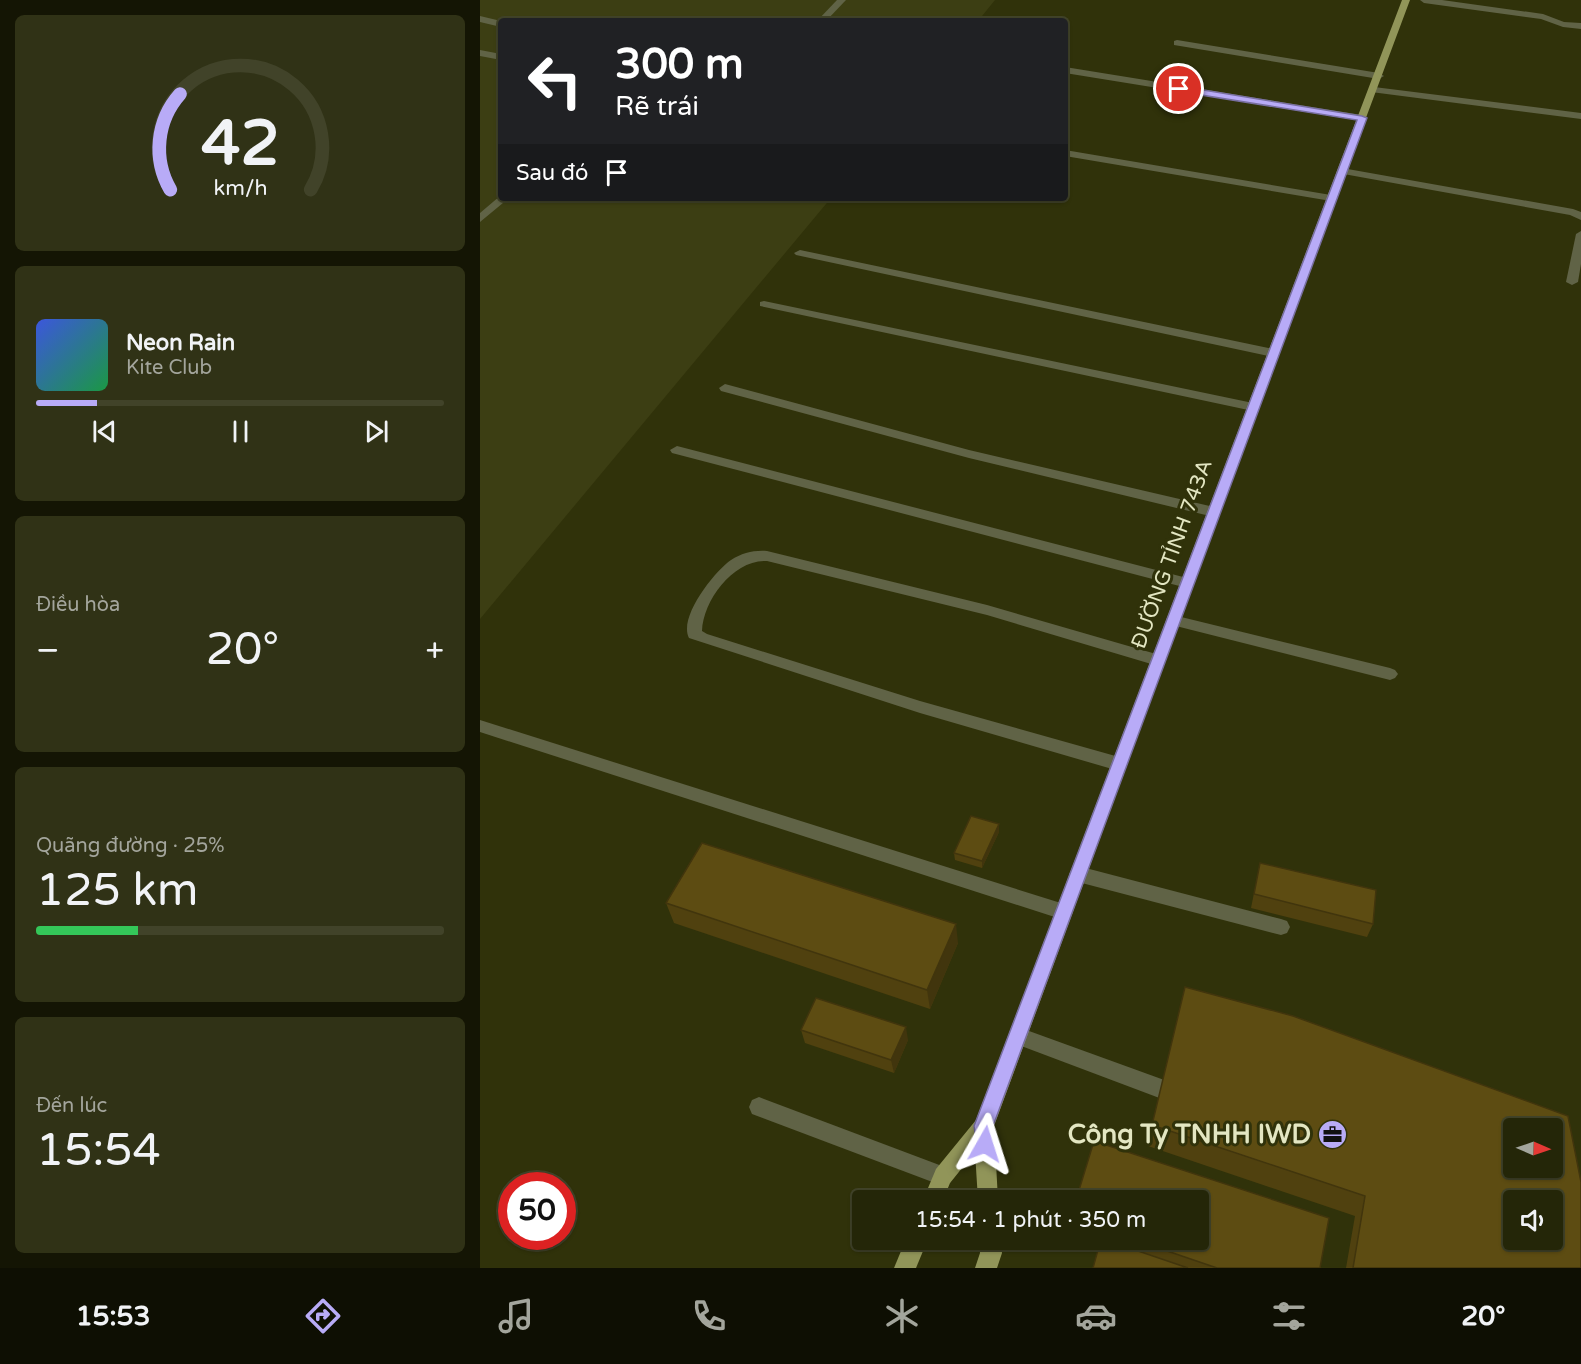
<!DOCTYPE html>
<html lang="vi">
<head>
<meta charset="utf-8">
<style>
	body { margin:0; font-family:"Varela Round",sans-serif; background:#303216; color:#f1f3f6; height:100vh; display:flex; flex-direction:column; font-size:22px; white-space:nowrap }
	* { box-sizing:border-box; margin:0 }
	p { font-size:20px; color:#a3a59c }
	.icon { flex:none; width:33px; height:33px; fill:none; stroke:currentColor; stroke-width:2; stroke-linecap:round; stroke-linejoin:round }
	.map { position:relative; flex:1; overflow:hidden }
	.panel { display:flex; flex-direction:column; gap:15px; padding:15px; background:#141504; width:480px }
	.panel>* { flex:none }
	.top-card { position:absolute; left:18px; top:18px; width:570px; height:183px; border-radius:6px; box-shadow:0 2px 4px #0004,0 0 0 2px #414329; background:#202124; color:#fff; overflow:hidden }
	.needle { width:39px; rotate:92deg }
	.fabs { position:absolute; left:1023px; top:1118px; display:grid; gap:12px }
	.fabs a { display:grid; place-items:center; width:60px; height:60px; border-radius:6px; background:#242608; box-shadow:0 2px 4px #0004,0 0 0 2px #414329; font-size:30px }
	.speed { position:absolute; left:18px; top:1172px; display:flex; gap:12px; font-size:30px; font-weight:700; text-align:center }
	.speed>* { display:grid; place-content:center; width:78px; height:78px; border-radius:50%; background:#242608; box-shadow:0 2px 4px #0004,0 0 0 2px #414329; line-height:1 }
	.speed .limit { border:9px solid #d22; background:#fff; color:#111 }
	.pin { position:absolute; display:grid; place-items:center; width:51px; height:51px; color:#fff; margin:-26px; border:3px solid #fff; border-radius:50%; box-shadow:0 2px 6px #0007 }
	.me { position:absolute; width:66px; margin:-33px; rotate:6deg; stroke-linejoin:round; filter:drop-shadow(0 0 4px #0008) }
	.turn { display:flex; align-items:center; gap:21px; height:126px; padding:0 18px; font-size:27px }
	.turn .icon { width:78px; height:78px; stroke-width:2.5 }
	.turn b { display:block; font-size:42px; line-height:51px }
	.then { display:flex; align-items:center; height:57px; padding:0 18px; background:#0003; gap:12px; font-size:22px }
	.big { font-size:45px; font-weight:600; line-height:1.1 }
	.panel .tile { flex:1; display:flex; flex-direction:column; justify-content:center; gap:9px; min-width:0; padding:0 21px; border-radius:9px; background:#303216 }
	.panel .dial { align-items:center; gap:0 }
	.dial svg { height:156px; overflow:visible; fill:none; stroke:#414329; stroke-width:7; stroke-linecap:round; text-anchor:middle }
	.dial text { fill:#f1f3f6; stroke:none }
	.song { display:flex; align-items:center; gap:18px }
	.cover { width:72px; height:72px; border-radius:9px; background:linear-gradient(135deg,hsl(230 70% 55%),hsl(140 70% 35%)) }
	.played { height:6px; border-radius:3px; background:linear-gradient(90deg,#b8abf7 15%,#414329 15%) }
	.keys { display:flex; justify-content:space-around; direction:ltr }
	.heat { display:flex; justify-content:space-between; align-items:center; font-size:33px; direction:ltr }
	.charge { height:9px; border-radius:4px; background:linear-gradient(90deg,#34c759 25%,#414329 0) }
	.trip { position:absolute; left:372px; top:1190px; width:357px; height:60px; border-radius:6px; background:#242608; box-shadow:0 2px 4px #0004,0 0 0 2px #414329; font-weight:600; line-height:60px; text-align:center }
	.tab-bar { display:flex; height:96px; justify-content:space-around; align-items:center; background:#0e0f03; color:#a3a59c }
	.tab-bar .icon { width:42px; height:42px }
	.tab-bar .selected { color:#b8abf7 }
	.tab-bar b { font-size:27px; color:#f1f3f6 }
	main { display:flex; flex:1; min-height:0 }
	.map>svg:first-child { display:block }
</style>
</head>
<body>
<main>
<section class="panel">
<div class="tile dial"><svg viewBox="0 0 100 80">
<path d="M14 69A42 42 0 1 1 86 69"/>
<path d="M14 69A42 42 0 0 1 19 20" stroke="#b8abf7"/>
<text x="50" y="56" font-size="32" font-weight="700">42</text>
<text x="50" y="72" font-size="11">km/h</text>
</svg></div>
<div class="tile">
<div class="song"><i class="cover"></i><div><b>Neon Rain</b><p>Kite Club</p></div></div>
<div class="played"></div>
<div class="keys"><svg class="icon" aria-label="previous" viewBox="0 0 24 24"><path d="M18 5L8 12l10 7zM5 5v14"/></svg><svg class="icon" aria-label="pause" viewBox="0 0 24 24"><path d="M8 5v14M16 5v14"/></svg><svg class="icon" aria-label="next" viewBox="0 0 24 24"><path d="M6 5l10 7-10 7zM19 5v14"/></svg></div>
</div>
<div class="tile"><p>Điều hòa</p>
<div class="heat"><a>−</a><b class="big">20°</b><a>+</a></div>
</div>
<div class="tile"><p>Quãng đường · 25%</p><b class="big">125 km</b><div class="charge"></div></div>
<div class="tile"><p>Đến lúc</p><b class="big">15:54</b></div>
</section>
<div class="map">
<svg width="1101" height="1268" viewBox="0 0 1101 1268">
	<rect width="100%" height="100%" fill="#30320a"/>
	<polygon fill="#3c3e13" points="0,0 515,0 498,21 21,21 21,198 351,198 0,619"/>
	<g fill="none" stroke-linecap="round" stroke-linejoin="round">
		<g fill="#606346" fill-rule="evenodd">
			<polygon points="357,0 366,0 346,21 337,21"/>
			<polygon points="940,0 962,0 1063,14 1084,22 1101,23 1101,29 1083,27 1061,19 944,3"/>
			<polygon points="0,16 21,21 21,27 0,22"/>
			<polygon points="697,40 899,73 904,76 899,79 694,45 694,41"/>
			<polygon points="0,50 21,54 21,60 0,56"/>
			<polygon points="585,67 882,115 887,118 882,121 585,73"/>
			<polygon points="894,87 1101,113 1101,119 891,92 891,88"/>
			<polygon points="585,150 851,195 856,198 851,201 585,156"/>
			<polygon points="862,168 1093,209 1101,212 1101,220 1090,215 858,173 858,169"/>
			<polygon points="20,196 21,198 29,198 0,222 0,213"/>
			<polygon points="1101,231 1101,264 1098,282 1092,285 1086,282 1096,234"/>
			<polygon points="320,250 793,349 799,353 793,357 316,255 314,253"/>
			<polygon points="284,301 773,403 779,407 773,411 280,306 280,302"/>
			<polygon points="245,384 489,450 734,507 741,512 734,517 489,458 241,391 239,388"/>
			<polygon points="197,446 707,578 714,583 707,588 192,453 190,450"/>
			<path d="M287,551L507,605L683,656L686,660L683,664L678,666L507,615L287,561C254,559 223,600 222,631L227,634L440,701L639,757L645,759L647,764L645,769L639,771L440,713L209,638C198,617 235,571 251,560C262,553 274,550 287,551Z"/>
			<polygon points="693,615 910,668 915,670 918,674 915,678 910,680 688,624 686,620 688,616"/>
			<polygon points="0,720 584,904 590,906 593,912 590,918 584,920 0,732"/>
			<polygon points="598,866 801,919 807,921 810,927 807,933 801,935 598,882 592,879 589,874 592,869"/>
			<polygon points="538,1027 698,1085 705,1088 708,1095 705,1102 698,1105 531,1042 528,1036 531,1030"/>
			<polygon points="279,1097 470,1169 473,1176 470,1183 463,1186 272,1114 269,1107 272,1100"/>
		</g>
		<g fill="#919559" fill-rule="evenodd">
			<polygon points="922,0 930,0 856,198 514,1126 518,1200 498,1200 495,1152 470,1183 463,1200 443,1200 456,1169 496,1120"/>
			<polygon points="426,1239 448,1239 436,1268 414,1268"/>
			<polygon points="499,1239 521,1239 522,1253 517,1268 495,1268 500,1253"/>
		</g>
	</g>
	<g fill="#50410f">
		<polygon points="519,832 502,868 475,860 474,853"/>
		<polygon points="780,863 893,924 887,937 771,908"/>
		<polygon points="186,903 478,943 450,1009 194,923"/>
		<polygon points="321,1030 428,1040 414,1073 325,1043"/>
		<polygon points="672,1125 1101,1268 866,1268 875,1216 668,1146"/>
		<polygon points="606,1239 718,1239 840,1268 613,1268 620,1244"/>
	</g>
	<g fill="#41350d">
		<polygon points="519,824 519,832 502,868 502,861"/>
		<polygon points="476,924 478,943 450,1009 447,990"/>
		<polygon points="426,1027 428,1040 414,1073 411,1060"/>
	</g>
	<g fill="#5d4c12" stroke="#41350d" stroke-width="1.5" fill-rule="evenodd">
		<polygon points="491,816 519,824 502,861 474,853"/>
		<polygon points="222,843 476,924 447,990 186,903"/>
		<polygon points="780,863 896,890 893,924 774,894"/>
		<path d="M705,987L813,1016L1088,1116L1101,1182V1268H873L885,1196L672,1125ZM1034,1128H1072V1167H1034ZM1034,1200H1072V1239H1034Z"/>
		<polygon points="336,998 426,1027 411,1060 321,1030"/>
		<polygon points="614,1141 849,1218 840,1268 737,1268 652,1239 718,1239 718,1200 596,1200"/>
		<polygon points="621,1239 623,1239 708,1268 613,1268"/>
	</g>
	<polygon fill="#b8abf7" stroke="#786fa1" stroke-width="1.5" points="699,86 882,116 887,118 513,1126 514,1144 511,1151 505,1154 498,1151 494,1126 877,120 696,91 695,89"/>
	<defs>
		<symbol id="office-disc" viewBox="-11 -11 22 22"><circle r="9.5" fill="#b8abf7" stroke="#30320a"/><path d="M-6-3h4V-5.5h4V-3h4V5H-6ZM-1-4.5V-3h2v-1.5ZM-6 0V1H6V0Z" fill="#111"/></symbol>
	</defs>
	<g fill-rule="evenodd">
		<use href="#office-disc" x="836" y="1118" width="33" height="33"/>
	</g>
	<g text-anchor="middle" dominant-baseline="central" stroke-width="6" stroke-linejoin="round" paint-order="stroke">
		<g font-size="21" fill="#e3e6c2" stroke="#30320a">
			<text transform="translate(692 554) rotate(-70)">ĐƯỜNG TỈNH 743A</text>
		</g>
		<g font-size="26" font-weight="bold" fill="#e3e6c2" stroke="#30320a" text-anchor="end">
			<text x="831" y="1134">Công Ty TNHH IWD</text>
		</g>
	</g>
</svg>
<div class="fabs">
<a><svg class="needle" viewBox="-14 -14 28 28"><path d="M0-13l5 13h-10z" fill="#e53935"/><path d="M0 13l5-13h-10z" fill="#a3a59c"/></svg></a>
<a><svg class="icon" aria-label="sound" viewBox="0 0 24 24"><path d="M4 9h4l5-4v14l-5-4H4zM17 9q2 3 0 6"/></svg></a>
</div>
<div class="speed"><div class="limit">50</div></div>
<div class="pin" style="left:699px;top:89px;background:#d93025"><svg class="icon" aria-label="arrive" viewBox="0 0 24 24"><path d="M6 21V4h12l-3 4 3 4H6"/></svg></div>
<svg class="me" style="left:505px;top:1144px" viewBox="-20 -20 40 40"><path d="M0-17L14 15 0 8-14 15z" fill="#b8abf7" stroke="#fff" stroke-width="4"/></svg>
<div class="trip">15:54 · 1 phút · 350 m</div>
<div class="top-card">
<div class="turn"><svg class="icon" aria-label="left" viewBox="0 0 24 24"><path d="M17 20v-9H6M10 6l-5 5 5 5"/></svg><div><b>300 m</b>Rẽ trái</div></div>
<div class="then">Sau đó<svg class="icon" aria-label="arrive" viewBox="0 0 24 24"><path d="M6 21V4h12l-3 4 3 4H6"/></svg></div>
</div>
</div>
</main>
<nav class="tab-bar">
<b>15:53</b>
<svg class="icon selected" aria-label="directions" viewBox="0 0 24 24"><path d="M12 3l9 9-9 9-9-9zM9 14v-3h6M13 9l2 2-2 2"/></svg>
<svg class="icon" aria-label="music" viewBox="0 0 24 24"><path d="M9 18V5l10-2v13"/><circle cx="6" cy="18" r="3"/><circle cx="16" cy="16" r="3"/></svg>
<svg class="icon" aria-label="phone" viewBox="0 0 24 24"><path d="M5 4h4l2 5-3 2q2 4 5 5l2-3 5 2v4C11 20 4 13 5 4z"/></svg>
<svg class="icon" aria-label="climate" viewBox="0 0 24 24"><path d="M12 3v18M4 7l16 10M4 17L20 7"/></svg>
<svg class="icon" aria-label="car" viewBox="0 0 24 24"><path d="M5 17H2v-5l4-1 3-4h7l3 4 3 1v5h-3M9 17h6M6 11h13"/><circle cx="7" cy="17" r="2"/><circle cx="17" cy="17" r="2"/></svg>
<svg class="icon" aria-label="filters" viewBox="0 0 24 24"><path d="M4 7h16M4 17h16"/><circle cx="9" cy="7" r="2"/><circle cx="15" cy="17" r="2"/></svg>
<b>20°</b>
</nav>
</body>
</html>
